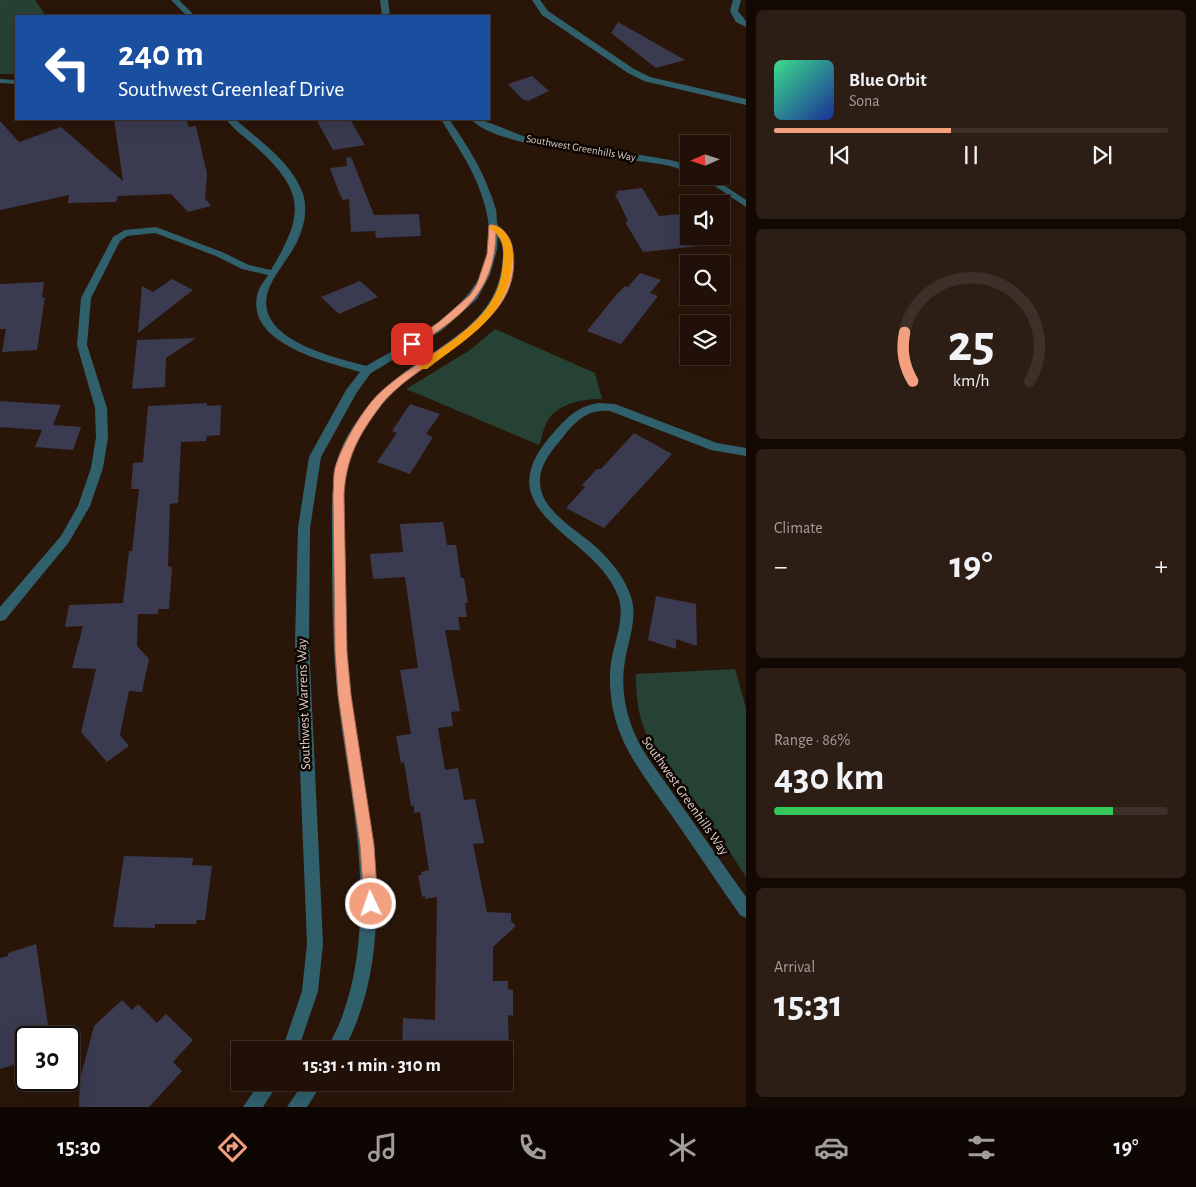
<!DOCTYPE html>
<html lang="en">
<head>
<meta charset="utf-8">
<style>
	body { margin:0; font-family:"Alegreya Sans",sans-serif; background:#2d1e15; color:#f1f3f6; height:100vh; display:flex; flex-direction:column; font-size:19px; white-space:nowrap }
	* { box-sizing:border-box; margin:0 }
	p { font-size:16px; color:#a29d9b }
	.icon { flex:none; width:28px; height:28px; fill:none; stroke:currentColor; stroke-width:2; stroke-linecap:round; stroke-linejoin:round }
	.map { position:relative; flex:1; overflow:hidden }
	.details { display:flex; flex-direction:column; gap:10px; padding:10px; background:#120904; width:450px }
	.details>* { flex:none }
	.top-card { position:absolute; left:15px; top:15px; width:475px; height:105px; border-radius:0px; box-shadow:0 5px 20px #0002,0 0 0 1px #3d3028; background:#1a4fa0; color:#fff; overflow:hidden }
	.needle { width:32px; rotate:267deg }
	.buttons { position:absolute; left:680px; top:135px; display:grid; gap:10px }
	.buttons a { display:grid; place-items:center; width:50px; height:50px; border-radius:0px; background:#201007; box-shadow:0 5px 20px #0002,0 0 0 1px #3d3028; font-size:25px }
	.speed { position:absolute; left:15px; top:1026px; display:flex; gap:10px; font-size:25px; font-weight:700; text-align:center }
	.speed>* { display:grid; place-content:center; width:65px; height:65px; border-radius:50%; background:#201007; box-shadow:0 5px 20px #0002,0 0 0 1px #3d3028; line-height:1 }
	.speed .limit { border:2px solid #111; border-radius:8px; background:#fff; color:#111 }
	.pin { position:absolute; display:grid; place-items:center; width:42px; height:42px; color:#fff; margin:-21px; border-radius:10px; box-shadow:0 2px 8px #0006 }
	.me { position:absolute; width:55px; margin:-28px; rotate:357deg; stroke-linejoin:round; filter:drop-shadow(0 0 4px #0008) }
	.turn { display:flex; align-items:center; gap:18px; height:105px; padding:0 20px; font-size:22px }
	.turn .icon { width:65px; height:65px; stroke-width:2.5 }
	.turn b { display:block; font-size:35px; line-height:42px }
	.big { font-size:38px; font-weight:700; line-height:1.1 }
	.details .widget { flex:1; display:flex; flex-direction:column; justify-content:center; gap:8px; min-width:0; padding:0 18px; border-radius:8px; background:#2d1e15 }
	.details .dial { align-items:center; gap:0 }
	.dial svg { height:130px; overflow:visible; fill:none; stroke:#3d3028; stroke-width:7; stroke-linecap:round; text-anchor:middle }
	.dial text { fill:#f1f3f6; stroke:none }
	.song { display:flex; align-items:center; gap:15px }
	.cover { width:60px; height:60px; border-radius:8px; background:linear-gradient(135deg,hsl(150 70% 55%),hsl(230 70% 35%)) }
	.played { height:5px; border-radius:2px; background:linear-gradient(90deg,#f2a07f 45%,#3d3028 45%) }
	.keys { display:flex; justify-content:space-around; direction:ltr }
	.heat { display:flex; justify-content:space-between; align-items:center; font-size:28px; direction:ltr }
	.charge { height:8px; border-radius:4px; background:linear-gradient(90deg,#34c759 86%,#3d3028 0) }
	.trip { position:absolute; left:231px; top:1041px; width:282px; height:50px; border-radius:0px; background:#201007; box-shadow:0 5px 20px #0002,0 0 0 1px #3d3028; font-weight:700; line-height:50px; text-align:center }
	.menu { display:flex; height:80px; justify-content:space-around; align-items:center; background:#0d0603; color:#a29d9b }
	.menu .icon { width:35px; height:35px }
	.menu .current { color:#f2a07f }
	.menu b { font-size:22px; color:#f1f3f6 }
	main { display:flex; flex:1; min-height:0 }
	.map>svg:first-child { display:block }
</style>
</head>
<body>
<main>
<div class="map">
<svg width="746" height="1107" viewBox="0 0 746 1107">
	<rect width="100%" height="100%" fill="#2a1609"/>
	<g fill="#264235">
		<polygon points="0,0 35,0 46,16 16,16 16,74 0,74"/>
		<path d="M495,329L595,373L602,399C580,399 554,404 545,426C542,433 542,439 539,445L406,389L470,350Z"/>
		<path d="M735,669L746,708V877C729,851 713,825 695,801C659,754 635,738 636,674Z"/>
	</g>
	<g fill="#3a3a51">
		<polygon points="618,22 685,60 656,68 611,33"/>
		<polygon points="532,76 549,91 528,101 522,99 508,84"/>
		<polygon points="114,119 186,119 189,127 196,126 207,174 205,198 211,206 188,212 171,194 118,196 116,202 68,203 69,195 0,210 0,121 19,142 61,127 123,181"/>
		<polygon points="316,119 350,119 365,145 333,150"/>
		<polygon points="351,157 374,215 419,214 421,236 376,238 375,231 351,232 349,199 343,200 340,195 330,168 347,166 346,158"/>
		<polygon points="642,188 659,216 680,214 689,228 689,236 694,236 700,246 643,252 625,222 628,221 615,194 618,193 617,191"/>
		<polygon points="640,273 661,280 650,293 658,296 621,344 587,331 616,295 625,286 628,287"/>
		<polygon points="172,279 193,290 138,333 142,286 153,292"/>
		<polygon points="360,281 378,297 339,314 321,297"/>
		<polygon points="44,282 42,298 45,297 37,350 2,352 6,329 0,329 0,284"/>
		<polygon points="196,338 166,358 165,387 132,389 137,340"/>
		<polygon points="0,401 61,405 53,425 81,427 73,450 35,447 42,430 0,427"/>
		<polygon points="207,403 207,406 221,405 220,435 207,436 206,441 181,442 178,503 170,504 168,566 172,567 169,609 158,609 158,614 138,614 137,646 149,659 142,692 129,691 120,735 129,746 107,762 81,732 96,669 72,668 83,626 65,627 69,605 123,603 129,551 132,551 139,489 131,489 133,463 143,462 148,406"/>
		<polygon points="410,404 440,414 426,434 433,437 410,474 377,462 397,433 392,431"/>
		<polygon points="634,433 672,454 604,528 566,508 585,487 582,485 597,469 601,469"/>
		<polygon points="443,522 447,545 456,545 461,578 464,578 468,603 465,603 467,617 458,617 460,630 445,630 460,711 451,712 453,726 438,728 445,770 458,768 464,800 475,799 484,843 473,844 487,912 511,913 511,921 516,926 493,947 493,981 508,981 508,989 513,990 513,1016 508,1015 509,1050 402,1050 403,1018 435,1020 437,897 425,899 425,896 422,897 418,875 422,875 421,872 429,870 420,812 414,813 414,806 411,806 404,762 401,763 396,736 411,734 400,670 418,668 405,577 373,579 370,554 403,552 400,524"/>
		<polygon points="656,596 696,604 697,646 676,639 676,649 648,640"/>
		<polygon points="124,856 193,858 192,865 212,866 205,920 197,920 196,924 155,924 155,928 113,927"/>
		<polygon points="36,944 50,1038 26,1038 26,1061 0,1069 0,958 8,956 8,953"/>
		<polygon points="122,1000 132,1010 138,1004 157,1023 166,1014 193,1040 173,1062 182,1071 149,1107 79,1107 80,1079 94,1026"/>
	</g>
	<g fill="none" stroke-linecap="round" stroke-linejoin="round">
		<g fill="#31606d" fill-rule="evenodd">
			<polygon points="171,0 179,0 195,16 187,16"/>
			<polygon points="380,0 388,0 390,16 382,16"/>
			<polygon points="532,0 540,0 548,11 634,69 650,77 746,99 746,105 644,81 628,73 542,15"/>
			<polygon points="0,79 16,80 16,84 0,83"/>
			<path d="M226,119H235C258,140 292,162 303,194C308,210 304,227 297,242C289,258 274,274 268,291C253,340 334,357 366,366C438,325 518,287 479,188C470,163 454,142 441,119H449C464,141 480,165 489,190C492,197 494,203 496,210C497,214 496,221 498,225C501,232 510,235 512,245C514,254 512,262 511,271C500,332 439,352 397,389C376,408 357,433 349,461C339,491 344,527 345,558C345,604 345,651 351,697C367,813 402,939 344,1050H327C331,1040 336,1032 340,1022C351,994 357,964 359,935C365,866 352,798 342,730C333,671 332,612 332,552C332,527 331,501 334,476C338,441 363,409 388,386C427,349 490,331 501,272C503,260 505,249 499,237L498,236L497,250L490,275L477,299L441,331L371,373L357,392L321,457L310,528L309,642L323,944L318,991L298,1050H282L302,991L307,944L295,642L298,528L309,457L346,390L360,372C326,362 243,343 258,292C260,286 265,280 268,275L242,269L216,256L155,233L127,236L120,241L91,298L87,345L107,408L108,437L103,468L90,506L69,542L5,620L0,621V607L61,536L78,506L91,468L96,437L95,408L77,345L81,298L113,237L125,230L156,227L222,252L249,265L271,270C304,215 306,192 256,147C246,138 233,129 226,119Z"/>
			<path d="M471,119C488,119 515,135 536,140C582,150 629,151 675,161L689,166V172C679,169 670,165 659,164C619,157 495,148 471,119Z"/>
			<polygon points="700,176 710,176 746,200 746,207"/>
			<path d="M599,403L615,404L717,443L746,448V456L711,450L610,411C587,409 576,421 563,437C553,449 540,464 540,480C539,511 577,529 597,548C611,561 625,578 631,597C638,619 628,640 625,661C619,695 629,730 648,758L746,897V918L740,915C717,882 695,849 672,816C647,780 619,748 612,704C610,691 609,676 611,663C614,641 626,618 618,596C596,535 486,515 548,439C563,422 575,406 599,403Z"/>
			<polygon points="260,1082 279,1082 263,1107 243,1107"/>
			<polygon points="304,1082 323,1082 307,1107 287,1107"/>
		</g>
		<polygon fill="#31606d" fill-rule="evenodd" points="733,0 741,0 738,11 746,21 746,27 736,22 730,11"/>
	</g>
	<path fill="#f2a07f" stroke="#9d6853" d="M489,225C500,223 510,236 512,246C529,329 417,355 379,408C358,436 346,459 344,495L347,652L351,695L374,845L378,904L376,909L371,911L366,909L364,904L360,845L338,695L335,652L333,495C334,486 333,476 335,468C341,447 358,418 372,401C411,356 500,332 503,265C504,252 505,244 496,233C495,292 462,316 416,346L412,347L408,344L439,322L470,295L477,284L487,254Z"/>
	<path fill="#f59e0b" d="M493,225C506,229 513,242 513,255C510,316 471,335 427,369H420V364C459,335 501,314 503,260C504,252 504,242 498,235C496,232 492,230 489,228Z"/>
	<g text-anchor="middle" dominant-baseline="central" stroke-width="5" stroke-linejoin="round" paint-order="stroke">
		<g font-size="11" fill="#ddcec6" stroke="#0c0502">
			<text transform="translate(581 148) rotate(10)">Southwest Greenhills Way</text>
		</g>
		<g font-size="14" fill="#ddcec6" stroke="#0c0502">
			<text transform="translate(304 704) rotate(-92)">Southwest Warrens Way</text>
			<text transform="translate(685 796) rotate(55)">Southwest Greenhills Way</text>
		</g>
	</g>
</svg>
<div class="buttons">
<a><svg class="needle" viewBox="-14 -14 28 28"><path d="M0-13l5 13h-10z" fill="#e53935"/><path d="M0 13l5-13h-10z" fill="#a29d9b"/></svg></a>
<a><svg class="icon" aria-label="sound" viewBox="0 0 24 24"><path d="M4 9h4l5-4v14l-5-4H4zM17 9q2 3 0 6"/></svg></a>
<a><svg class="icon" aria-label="search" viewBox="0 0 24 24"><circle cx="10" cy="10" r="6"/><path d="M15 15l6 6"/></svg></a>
<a><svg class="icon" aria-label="layers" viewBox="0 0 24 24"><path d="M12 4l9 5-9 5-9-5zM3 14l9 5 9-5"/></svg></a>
</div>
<div class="speed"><div class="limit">30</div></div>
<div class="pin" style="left:412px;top:344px;background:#d93025"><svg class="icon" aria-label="arrive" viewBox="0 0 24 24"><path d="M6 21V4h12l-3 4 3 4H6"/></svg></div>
<svg class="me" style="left:371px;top:904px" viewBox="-20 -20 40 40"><circle r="17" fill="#f2a07f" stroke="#fff" stroke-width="3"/><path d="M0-11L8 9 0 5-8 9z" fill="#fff"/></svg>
<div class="trip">15:31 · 1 min · 310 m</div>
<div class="top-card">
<div class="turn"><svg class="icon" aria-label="left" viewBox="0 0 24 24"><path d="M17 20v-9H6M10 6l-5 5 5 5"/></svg><div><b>240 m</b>Southwest Greenleaf Drive</div></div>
</div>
</div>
<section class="details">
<div class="widget">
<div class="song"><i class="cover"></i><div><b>Blue Orbit</b><p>Sona</p></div></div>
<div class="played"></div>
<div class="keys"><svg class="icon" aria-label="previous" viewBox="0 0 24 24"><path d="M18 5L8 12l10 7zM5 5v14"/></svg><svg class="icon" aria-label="pause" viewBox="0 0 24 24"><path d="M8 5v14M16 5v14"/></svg><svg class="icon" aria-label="next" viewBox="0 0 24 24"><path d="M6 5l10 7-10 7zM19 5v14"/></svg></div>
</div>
<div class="widget dial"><svg viewBox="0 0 100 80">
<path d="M14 69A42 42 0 1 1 86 69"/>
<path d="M14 69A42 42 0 0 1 9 39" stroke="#f2a07f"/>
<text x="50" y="56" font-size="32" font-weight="700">25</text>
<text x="50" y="72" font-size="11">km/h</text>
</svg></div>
<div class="widget"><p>Climate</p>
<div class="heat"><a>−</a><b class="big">19°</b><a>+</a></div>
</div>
<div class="widget"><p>Range · 86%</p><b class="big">430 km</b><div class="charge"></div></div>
<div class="widget"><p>Arrival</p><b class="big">15:31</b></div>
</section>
</main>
<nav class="menu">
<b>15:30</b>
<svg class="icon current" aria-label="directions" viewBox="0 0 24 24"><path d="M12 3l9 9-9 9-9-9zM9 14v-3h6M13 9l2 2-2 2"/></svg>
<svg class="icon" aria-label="music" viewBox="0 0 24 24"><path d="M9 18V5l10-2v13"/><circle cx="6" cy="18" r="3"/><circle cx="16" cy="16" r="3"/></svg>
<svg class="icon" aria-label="phone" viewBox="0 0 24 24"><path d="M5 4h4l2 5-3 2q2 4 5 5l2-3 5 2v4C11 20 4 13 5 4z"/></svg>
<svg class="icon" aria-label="climate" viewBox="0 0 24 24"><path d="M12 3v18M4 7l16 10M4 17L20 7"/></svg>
<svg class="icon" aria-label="car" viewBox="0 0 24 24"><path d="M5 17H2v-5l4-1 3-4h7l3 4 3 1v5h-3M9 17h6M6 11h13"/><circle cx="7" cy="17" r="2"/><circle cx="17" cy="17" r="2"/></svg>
<svg class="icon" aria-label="filters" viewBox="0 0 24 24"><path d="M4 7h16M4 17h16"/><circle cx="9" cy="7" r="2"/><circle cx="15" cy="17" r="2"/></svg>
<b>19°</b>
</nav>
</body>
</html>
